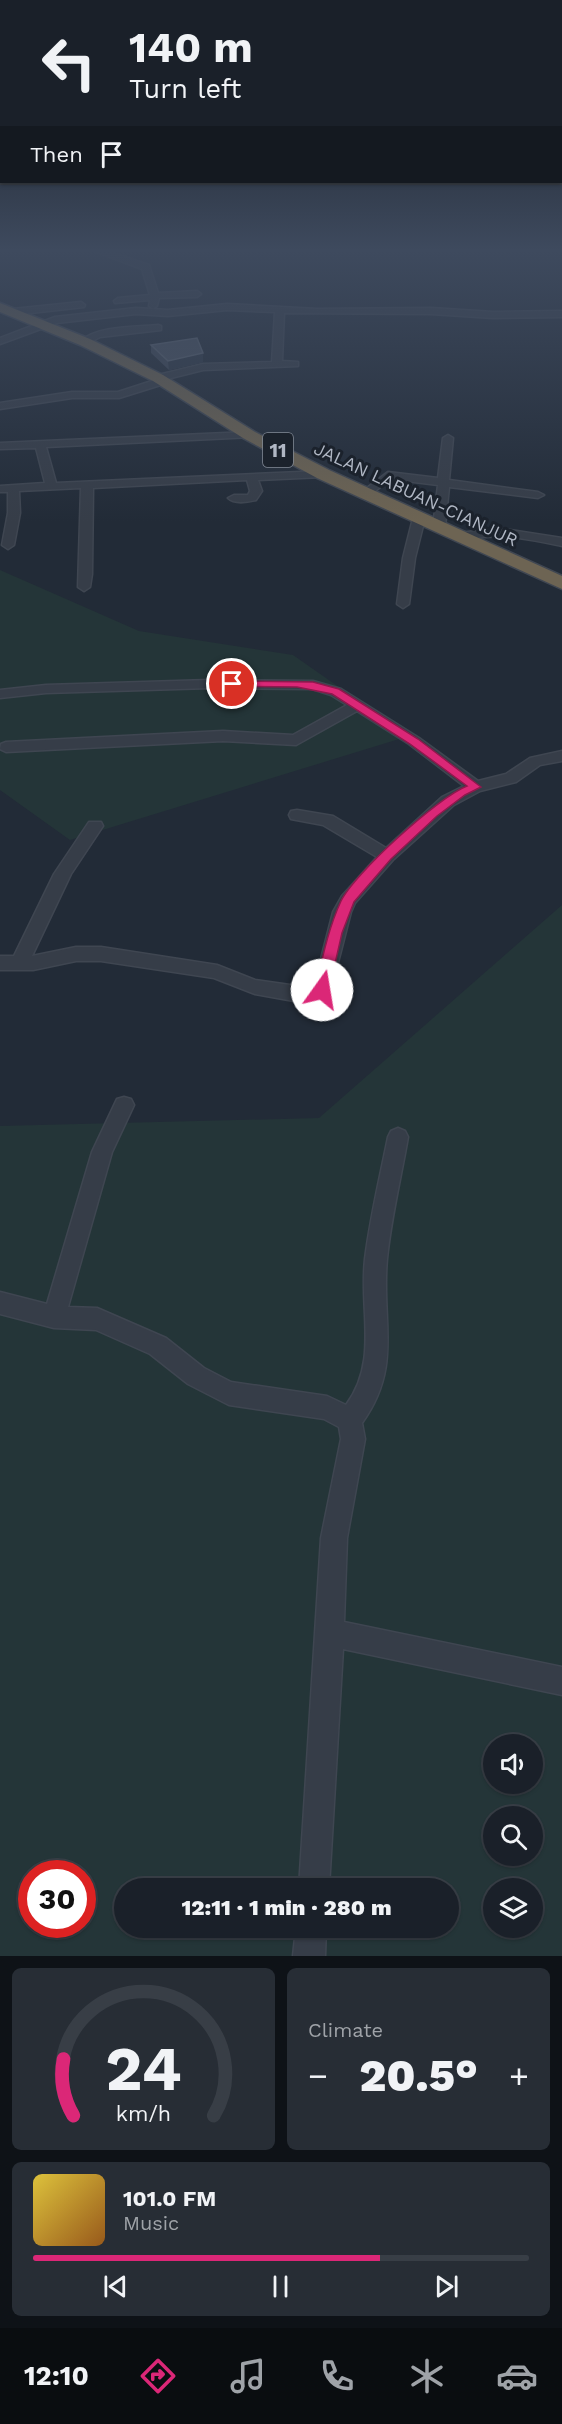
<!DOCTYPE html>
<html lang="en">
<head>
<meta charset="utf-8">
<style>
	body { margin:0; font-family:"Work Sans",sans-serif; background:#272d35; color:#f1f3f6; height:100vh; display:flex; flex-direction:column; font-size:22px; white-space:nowrap }
	* { box-sizing:border-box; margin:0 }
	p { font-size:20px; color:#9fa3a8 }
	.icon { flex:none; width:33px; height:33px; fill:none; stroke:currentColor; stroke-width:2; stroke-linecap:round; stroke-linejoin:round }
	.map { position:relative; height:1956px; overflow:hidden }
	.drawer { display:flex; flex-direction:column; gap:12px; padding:12px; background:#0e1217; flex:1 }
	.drawer>* { flex:none }
	.top-card { position:absolute; left:0px; top:0px; width:562px; height:183px; box-shadow:0 2px 4px #0004,0 0 0 2px #383e46; background:#1a2029; color:#f1f3f6; overflow:hidden }
	.tools { position:absolute; left:483px; top:1734px; display:grid; gap:12px }
	.tools a { display:grid; place-items:center; width:60px; height:60px; border-radius:50%; background:#1a2029; box-shadow:0 2px 4px #0004,0 0 0 2px #383e46; font-size:30px }
	.speed { position:absolute; left:18px; top:1860px; display:flex; gap:12px; font-size:30px; font-weight:700; text-align:center }
	.speed>* { display:grid; place-content:center; width:78px; height:78px; border-radius:50%; background:#1a2029; box-shadow:0 2px 4px #0004,0 0 0 2px #383e46; line-height:1 }
	.speed .limit { border:9px solid #d22; background:#fff; color:#111 }
	.pin { position:absolute; display:grid; place-items:center; width:51px; height:51px; color:#fff; margin:-26px; border:3px solid #fff; border-radius:50%; box-shadow:0 2px 6px #0007 }
	.me { position:absolute; width:66px; margin:-33px; rotate:13deg; stroke-linejoin:round; filter:drop-shadow(0 0 4px #0008) }
	.turn { display:flex; align-items:center; gap:21px; height:126px; padding:0 30px; font-size:27px }
	.turn .icon { width:78px; height:78px; stroke-width:2.5 }
	.turn b { display:block; font-size:42px; line-height:51px }
	.then { display:flex; align-items:center; height:57px; padding:0 30px; background:#0003; gap:12px; font-size:22px }
	.big { font-size:45px; font-weight:800; line-height:1.1 }
	.drawer .widget { flex:1; display:flex; flex-direction:column; justify-content:center; gap:9px; min-width:0; padding:0 21px; border-radius:9px; background:#272d35 }
	.drawer .dial { align-items:center; gap:0 }
	.dial svg { height:156px; overflow:visible; fill:none; stroke:#383e46; stroke-width:7; stroke-linecap:round; text-anchor:middle }
	.dial text { fill:#f1f3f6; stroke:none }
	.song { display:flex; align-items:center; gap:18px }
	.cover { width:72px; height:72px; border-radius:9px; background:linear-gradient(135deg,hsl(50 70% 55%),hsl(30 70% 35%)) }
	.played { height:6px; border-radius:3px; background:linear-gradient(90deg,#db2777 70%,#383e46 70%) }
	.keys { display:flex; justify-content:space-around; direction:ltr }
	.heat { display:flex; justify-content:space-between; align-items:center; font-size:33px; direction:ltr }
	.drawer .tiles { flex:1; display:grid; gap:12px; grid-template-columns:1fr 1fr }
	.widget:last-child { grid-column:span 2 }
	.trip { position:absolute; left:114px; top:1878px; width:345px; height:60px; border-radius:30px; background:#1a2029; box-shadow:0 2px 4px #0004,0 0 0 2px #383e46; font-weight:800; line-height:60px; text-align:center }
	.tab-bar { display:flex; height:96px; justify-content:space-around; align-items:center; background:#0a0d10; color:#9fa3a8 }
	.tab-bar .icon { width:42px; height:42px }
	.tab-bar .current { color:#db2777 }
	.tab-bar b { font-size:27px; color:#f1f3f6 }
	.map>svg:first-child { display:block }
</style>
</head>
<body>
<div class="map">
<svg width="562" height="1956" viewBox="0 0 562 1956">
	<rect width="100%" height="100%" fill="#222b37"/>
	<g fill="#243538" fill-rule="evenodd">
		<polygon points="0,570 139,631 293,655 409,736 70,840 0,790"/>
		<path d="M562,905V1956H0V1126L319,1118ZM494,1744H532V1784H494ZM494,1816H532V1856H494ZM32,1874H82V1924H32ZM124,1888H448V1928H124ZM494,1888H532V1928H494Z"/>
	</g>
	<g fill="none" stroke-linecap="round" stroke-linejoin="round">
		<defs>
			<g id="minor">
				<polygon points="86,248 99,248 149,265 158,293 197,291 201,294 197,297 159,298 157,306 153,309 149,306 150,300 115,303 114,301 118,298 150,295 142,269"/>
				<polygon points="81,302 85,305 84,307 13,315 8,312 13,309"/>
				<polygon points="227,304 317,309 431,308 493,312 562,311 562,317 493,318 431,314 284,313 282,361 298,362 298,366 203,370 167,379 167,383 119,398 72,398 0,409 0,403 72,392 118,392 155,380 154,376 203,364 272,362 275,312 227,310 168,316 136,314 57,323 0,344 0,338 55,317 136,308 168,310"/>
				<path d="M158,325L161,326V330L100,337L85,345L80,342C94,326 137,327 158,325Z"/>
				<path d="M249,432L254,435L253,437L46,447L56,483L323,471L329,474L323,477L258,480L262,491L256,500C248,502 234,504 228,498L234,495H248L250,491L247,480L93,488L92,574L90,587L84,591L78,587L81,488L19,491L20,513L14,545L8,549L2,545L8,513V492H0V486L45,483L36,448L0,449V443Z"/>
				<polygon points="448,435 453,438 449,480 538,492 544,495 538,498 449,487 445,527 439,531 433,527 438,485 390,479 369,496 361,496 359,494 388,472 438,478 443,438"/>
				<polygon points="419,514 425,518 415,558 409,604 403,608 397,604 403,558 413,518"/>
				<path d="M485,530H510L562,538V546C537,541 511,535 485,537C475,537 460,544 453,537L459,533Z"/>
				<polygon points="210,680 313,681 341,689 419,738 478,781 506,774 530,758 562,751 562,761 540,765 516,782 480,791 454,805 393,860 355,903 351,912 331,990 328,995 315,1002 305,1003 255,994 214,978 101,961 76,961 33,970 0,970 0,956 14,956 54,874 89,822 101,822 103,826 71,874 32,956 76,947 101,947 217,965 255,980 311,988 314,986 333,912 342,896 377,857 323,825 291,819 289,815 291,811 297,810 333,816 386,848 442,797 464,786 409,744 357,711 296,745 223,741 6,752 0,749 1,744 6,742 223,731 293,735 347,705 331,695 312,689 210,688 46,693 0,698 0,690 46,685"/>
				<path d="M124,1097L131,1099L134,1105L112,1152L68,1307L97,1308L166,1338L204,1368L231,1382L327,1396L346,1405C379,1361 359,1310 365,1259C370,1218 380,1177 388,1137L391,1131L398,1128L405,1131L408,1137C401,1178 391,1218 387,1259C381,1322 403,1366 362,1423L365,1439L347,1538L344,1622L562,1667V1695L343,1649L329,1888H299L321,1538L341,1439L339,1427L324,1419L229,1405L188,1384L150,1354L96,1330L54,1328L0,1314V1292L47,1304L92,1152L117,1099Z"/>
				<polygon points="296,1928 326,1928 325,1956 293,1956"/>
			</g>
			<polygon id="highway" points="0,303 90,339 163,375 255,432 329,470 562,576 562,589 317,478 243,438 153,381 80,345 0,312"/>
		</defs>
		<use href="#minor" stroke="#3f4651" stroke-width="3"/>
		<use href="#highway" stroke="#404752" stroke-width="3"/>
		<use href="#minor" fill="#363d48" fill-rule="evenodd"/>
		<use href="#highway" fill="#6d6453" fill-rule="evenodd"/>
	</g>
	<polygon fill="#3e4756" points="151,345 203,353 203,362 169,370 151,353"/>
	<polygon fill="#2d3745" points="203,353 203,362 169,370 168,361"/>
	<polygon fill="#4a5362" stroke="#5a6371" stroke-width="1.5" points="197,338 203,353 168,361 151,345"/>
	<linearGradient id="sky" x2="0" y2="1"><stop stop-color="#13181e"/><stop offset="0.48" stop-color="#3e4a5e"/><stop offset="1" stop-color="#3e4a5e" stop-opacity="0"/></linearGradient>
	<rect width="562" height="522" fill="url(#sky)"/>
	<path fill="#db2777" stroke="#8e194d" stroke-width="1.5" d="M232,681L313,682L339,689L418,739L481,787L465,795L437,816L391,859L354,902L342,933L329,990L322,995L315,990C322,960 328,929 341,901C354,874 438,797 467,786L410,744L332,694L297,687L228,686V682Z"/>
	<g text-anchor="middle" dominant-baseline="central" stroke-width="6" stroke-linejoin="round" paint-order="stroke">
		<g font-size="18" fill="#b0b7c4" stroke="#1b222c">
			<text transform="translate(416 494) rotate(25)">JALAN LABUAN-CIANJUR</text>
		</g>
		<rect fill="#1b222c" stroke="#838a96" stroke-width="1.5" x="263" y="433" width="30" height="34" rx="4.5"/>
		<g font-size="20" font-weight="bold" fill="#b0b7c4">
			<text x="278" y="450">11</text>
		</g>
	</g>
</svg>
<div class="tools">
<a><svg class="icon" aria-label="sound" viewBox="0 0 24 24"><path d="M4 9h4l5-4v14l-5-4H4zM17 9q2 3 0 6"/></svg></a>
<a><svg class="icon" aria-label="search" viewBox="0 0 24 24"><circle cx="10" cy="10" r="6"/><path d="M15 15l6 6"/></svg></a>
<a><svg class="icon" aria-label="layers" viewBox="0 0 24 24"><path d="M12 4l9 5-9 5-9-5zM3 14l9 5 9-5"/></svg></a>
</div>
<div class="speed"><div class="limit">30</div></div>
<div class="pin" style="left:232px;top:684px;background:#d93025"><svg class="icon" aria-label="arrive" viewBox="0 0 24 24"><path d="M6 21V4h12l-3 4 3 4H6"/></svg></div>
<svg class="me" style="left:322px;top:990px" viewBox="-20 -20 40 40"><circle r="19" fill="#fff"/><path d="M0-13L10 11 0 6-10 11z" fill="#db2777"/></svg>
<div class="trip">12:11 · 1 min · 280 m</div>
<div class="top-card">
<div class="turn"><svg class="icon" aria-label="left" viewBox="0 0 24 24"><path d="M17 20v-9H6M10 6l-5 5 5 5"/></svg><div><b>140 m</b>Turn left</div></div>
<div class="then">Then<svg class="icon" aria-label="arrive" viewBox="0 0 24 24"><path d="M6 21V4h12l-3 4 3 4H6"/></svg></div>
</div>
</div>
<section class="drawer">
<div class="tiles">
<div class="widget dial"><svg viewBox="0 0 100 80">
<path d="M14 69A42 42 0 1 1 86 69"/>
<path d="M14 69A42 42 0 0 1 9 40" stroke="#db2777"/>
<text x="50" y="56" font-size="32" font-weight="700">24</text>
<text x="50" y="72" font-size="11">km/h</text>
</svg></div>
<div class="widget"><p>Climate</p>
<div class="heat"><a>−</a><b class="big">20.5°</b><a>+</a></div>
</div>
<div class="widget">
<div class="song"><i class="cover"></i><div><b>101.0 FM</b><p>Music</p></div></div>
<div class="played"></div>
<div class="keys"><svg class="icon" aria-label="previous" viewBox="0 0 24 24"><path d="M18 5L8 12l10 7zM5 5v14"/></svg><svg class="icon" aria-label="pause" viewBox="0 0 24 24"><path d="M8 5v14M16 5v14"/></svg><svg class="icon" aria-label="next" viewBox="0 0 24 24"><path d="M6 5l10 7-10 7zM19 5v14"/></svg></div>
</div>
</div>
</section>
<nav class="tab-bar">
<b>12:10</b>
<svg class="icon current" aria-label="directions" viewBox="0 0 24 24"><path d="M12 3l9 9-9 9-9-9zM9 14v-3h6M13 9l2 2-2 2"/></svg>
<svg class="icon" aria-label="music" viewBox="0 0 24 24"><path d="M9 18V5l10-2v13"/><circle cx="6" cy="18" r="3"/><circle cx="16" cy="16" r="3"/></svg>
<svg class="icon" aria-label="phone" viewBox="0 0 24 24"><path d="M5 4h4l2 5-3 2q2 4 5 5l2-3 5 2v4C11 20 4 13 5 4z"/></svg>
<svg class="icon" aria-label="climate" viewBox="0 0 24 24"><path d="M12 3v18M4 7l16 10M4 17L20 7"/></svg>
<svg class="icon" aria-label="car" viewBox="0 0 24 24"><path d="M5 17H2v-5l4-1 3-4h7l3 4 3 1v5h-3M9 17h6M6 11h13"/><circle cx="7" cy="17" r="2"/><circle cx="17" cy="17" r="2"/></svg>
</nav>
</body>
</html>
